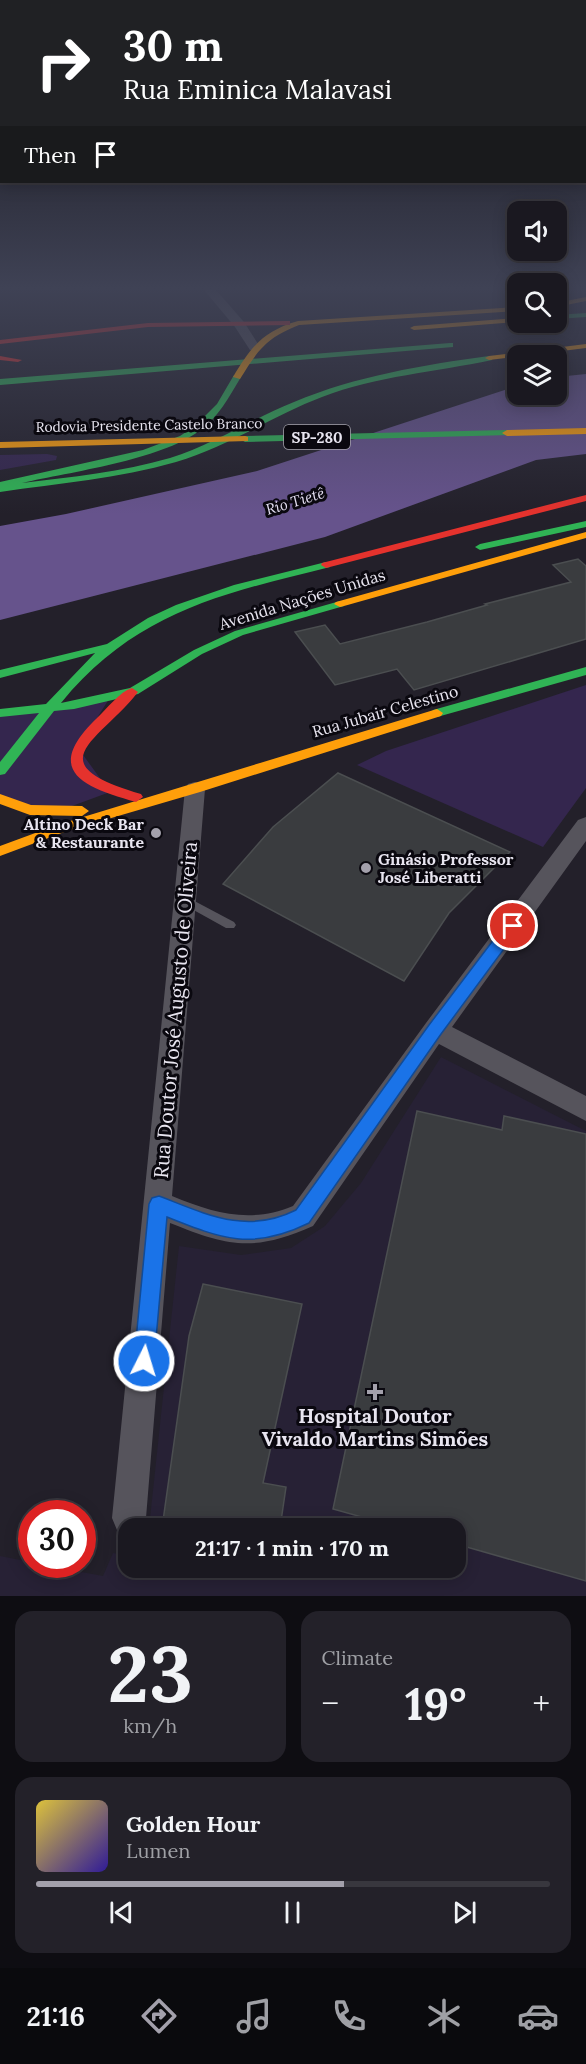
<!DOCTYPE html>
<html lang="en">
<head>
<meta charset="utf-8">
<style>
	body { margin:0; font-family:Lora,serif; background:#232129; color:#f1f3f6; height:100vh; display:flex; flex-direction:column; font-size:22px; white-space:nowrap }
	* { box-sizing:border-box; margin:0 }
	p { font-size:20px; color:#9fa0a5 }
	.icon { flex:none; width:33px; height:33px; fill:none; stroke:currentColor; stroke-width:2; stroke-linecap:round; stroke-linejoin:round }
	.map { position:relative; height:1596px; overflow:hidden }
	.sheet { display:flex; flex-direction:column; gap:15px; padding:15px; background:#0e0d12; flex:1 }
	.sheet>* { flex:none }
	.hud { position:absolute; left:0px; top:0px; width:586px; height:183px; box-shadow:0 3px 15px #0003,0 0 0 2px #38373e; background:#202124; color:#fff; overflow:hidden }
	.fabs { position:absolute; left:507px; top:201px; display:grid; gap:12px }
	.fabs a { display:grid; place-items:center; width:60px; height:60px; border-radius:12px; background:#1a1820; box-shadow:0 3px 15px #0003,0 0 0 2px #38373e; font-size:30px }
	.speed { position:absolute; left:18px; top:1500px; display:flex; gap:12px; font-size:30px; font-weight:700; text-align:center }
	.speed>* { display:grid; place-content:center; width:78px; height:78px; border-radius:50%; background:#1a1820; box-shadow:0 3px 15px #0003,0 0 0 2px #38373e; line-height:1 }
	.speed .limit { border:9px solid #d22; background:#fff; color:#111 }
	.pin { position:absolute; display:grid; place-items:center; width:51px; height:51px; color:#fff; margin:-26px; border:3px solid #fff; border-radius:50%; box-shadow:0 2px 6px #0007 }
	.me { position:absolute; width:66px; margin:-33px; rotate:5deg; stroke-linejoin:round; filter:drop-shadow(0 0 4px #0008) }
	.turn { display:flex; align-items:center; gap:21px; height:126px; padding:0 24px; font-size:27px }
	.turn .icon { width:78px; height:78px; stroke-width:2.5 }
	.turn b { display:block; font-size:42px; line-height:51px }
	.then { display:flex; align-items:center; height:57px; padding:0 24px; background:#0003; gap:12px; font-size:22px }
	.big { font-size:45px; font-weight:800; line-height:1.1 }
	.sheet .widget { flex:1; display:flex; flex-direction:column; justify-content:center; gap:9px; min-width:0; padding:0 21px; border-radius:18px; background:#232129 }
	.sheet .dial { align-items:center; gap:0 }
	.dial b { font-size:78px; line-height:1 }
	.song { display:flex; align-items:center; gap:18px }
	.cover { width:72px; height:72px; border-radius:9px; background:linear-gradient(135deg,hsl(50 70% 55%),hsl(250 70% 35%)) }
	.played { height:6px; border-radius:3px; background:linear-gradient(90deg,#a3a0ab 60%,#38373e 60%) }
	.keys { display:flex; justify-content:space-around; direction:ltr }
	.heat { display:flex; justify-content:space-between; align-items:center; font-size:33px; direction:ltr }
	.sheet .tiles { flex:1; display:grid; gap:15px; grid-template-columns:1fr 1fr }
	.widget:last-child { grid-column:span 2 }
	.trip { position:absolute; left:118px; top:1518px; width:348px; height:60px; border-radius:18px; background:#1a1820; box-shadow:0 3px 15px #0003,0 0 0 2px #38373e; font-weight:800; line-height:60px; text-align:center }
	.tab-bar { display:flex; height:96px; justify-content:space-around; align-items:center; background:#0a0a0d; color:#9fa0a5 }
	.tab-bar .icon { width:42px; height:42px }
	.tab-bar .current { color:#a3a0ab }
	.tab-bar b { font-size:27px; color:#f1f3f6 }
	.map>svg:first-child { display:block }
</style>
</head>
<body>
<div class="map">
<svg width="586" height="1596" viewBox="0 0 586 1596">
	<rect width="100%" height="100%" fill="#23202a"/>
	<polygon fill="#272135" points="441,1057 586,1131 586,1596 0,1596 0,1556 31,1562 32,1564 44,1565 103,1576 113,1553 129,1556 129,1568 456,1568 456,1528 149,1528 179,1246 241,1255 291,1248 325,1226 361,1183"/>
	<g fill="#34264e">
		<polygon points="47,454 57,456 56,460 0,470 0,455"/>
		<polygon points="586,685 586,788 543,847 357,765 386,751"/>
		<polygon points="109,699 78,748 110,792 53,813 0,799 0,713"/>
	</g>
	<polygon fill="#66538c" points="586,374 586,454 536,460 325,537 0,620 0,526 66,514 257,471 517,386 518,394 556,394 557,377"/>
	<g fill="#3a3c3f" stroke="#4b4e50" stroke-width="1.5">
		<polygon points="578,559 586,566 586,639 414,690 397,669 335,685 295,632 325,625 340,644 427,622 487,605 485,604 571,582 553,565"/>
		<polygon points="338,773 510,852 449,913 404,981 223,884 273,827"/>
		<polygon points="417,1111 502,1130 504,1116 586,1134 586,1581 456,1544 456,1528 401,1528 333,1509"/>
		<polygon points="203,1284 302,1304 263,1483 286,1487 280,1528 162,1528 189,1336"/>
	</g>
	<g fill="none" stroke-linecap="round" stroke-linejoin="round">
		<polygon fill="#56545c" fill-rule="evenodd" points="185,896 234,922 236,925 234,928 226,928 181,903 179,900 181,897"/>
		<g fill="#56545c" fill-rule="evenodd">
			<polygon points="204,290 216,290 244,322 260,347 258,350 250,350 235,327"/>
			<path d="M195,782L202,784L205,789L172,1196C213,1213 250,1224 293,1206L426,1023L578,820L586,817V841L452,1027L586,1096V1121L439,1044L313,1226C253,1252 230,1247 170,1223L146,1518L142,1528H129V1535L117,1530L112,1518L185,789L188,784Z"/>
		</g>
		<g fill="#30b455" fill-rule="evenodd">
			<polygon points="586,313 586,317 556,319 556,315"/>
			<polygon points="450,343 453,343 453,347 0,385 0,379"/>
			<path d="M489,356H492V360C435,372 377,376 322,397C272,416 227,447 176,462C118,479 59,483 0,492V482L143,450L180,436L195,426L217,404L234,375L241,377C229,397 218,418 199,431C160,460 70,472 22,483C71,477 122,472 170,458C214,444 252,419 294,402C356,376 423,365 489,356Z"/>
			<polygon points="507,430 510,431 510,435 245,442 240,439 245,436"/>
			<polygon points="586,521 586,527 480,550 475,547 480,544"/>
			<path d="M326,562L330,563V567C221,594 136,612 61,703L130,688L194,650L235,631L340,601L344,602V606L243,635L202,654L138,694L74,709L54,711L5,774L0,775V762L39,713L0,717V709L46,704L95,653L0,678V670L107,644L148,618L176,605L234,585Z"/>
			<polygon points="586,667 586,675 437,717 431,713 433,710"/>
		</g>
		<g fill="#ff9f0a" fill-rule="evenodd">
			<polygon points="586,297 586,301 556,307 556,303"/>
			<path d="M518,307V311L299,325C266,338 258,350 240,379L233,377C251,347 263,331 298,321Z"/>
			<polygon points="518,318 518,322 414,330 410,328 414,326"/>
			<polygon points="586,344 586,348 489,360 485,358 489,356"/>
			<polygon points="586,428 586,434 507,436 502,433 507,430"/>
			<polygon points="245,436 248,437 248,441 0,448 0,442"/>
			<polygon points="586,532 586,538 344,606 340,607 334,604 336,602"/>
			<polygon points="437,709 443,713 441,716 200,792 67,831 0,856 0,846 57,825"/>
			<polygon points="0,794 31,805 82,806 89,811 82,816 30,815 0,804"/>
		</g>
		<g fill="#e5322d" fill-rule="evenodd">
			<polygon points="287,321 290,321 290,325 148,327 0,344 0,340 148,323"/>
			<polygon points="0,356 22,360 18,362 0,360"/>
			<polygon points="586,495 586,501 326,568 321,565 322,563"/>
			<path d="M132,688L138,692C99,742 35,763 141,794L143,797L136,802C83,787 42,771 97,718C107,709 119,692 132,688Z"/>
		</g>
	</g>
	<linearGradient id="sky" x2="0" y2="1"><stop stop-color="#131217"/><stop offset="0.56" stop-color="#3f4255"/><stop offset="1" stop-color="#3f4255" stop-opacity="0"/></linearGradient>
	<rect width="586" height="514" fill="url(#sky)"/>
	<path fill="#1a73e8" stroke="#114b97" stroke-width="1.5" d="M513,920L518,922L520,926L518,930L441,1034L309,1223C252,1251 222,1239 167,1217L154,1361L151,1369L144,1372L137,1369L134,1361L149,1204L152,1198L159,1196C206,1214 246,1235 296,1210L429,1025L507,922Z"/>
	<g fill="#a3a0ab" stroke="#0a080f" stroke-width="2">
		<circle cx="156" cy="833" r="6"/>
		<circle cx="366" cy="868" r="6"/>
		<path d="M372 1383h6v6h6v6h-6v6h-6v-6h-6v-6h6z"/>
	</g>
	<g text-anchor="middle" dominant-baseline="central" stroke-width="6" stroke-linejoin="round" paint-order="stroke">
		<g font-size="14" fill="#e8e5f0" stroke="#0a080f">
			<text transform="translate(149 425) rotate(-1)">Rodovia Presidente Castelo Branco</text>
		</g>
		<rect fill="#0a080f" stroke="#a5a3ac" stroke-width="1.5" x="284" y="425" width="66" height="24" rx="4.5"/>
		<g font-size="15" font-weight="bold" fill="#e8e5f0">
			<text x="317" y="437">SP-280</text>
		</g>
		<g font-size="15" font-style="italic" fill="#e3def1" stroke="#0a080f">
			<text transform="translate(295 501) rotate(-17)">Rio Tietê</text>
		</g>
		<g font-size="16" fill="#e8e5f0" stroke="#0a080f">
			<text transform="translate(302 599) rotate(-17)">Avenida Nações Unidas</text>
			<text transform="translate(385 711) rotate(-16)">Rua Jubair Celestino</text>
		</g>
		<g font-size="16" font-weight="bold" fill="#e8e5f0" stroke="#0a080f" text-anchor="end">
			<text x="144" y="824">Altino Deck Bar<tspan x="144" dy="18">&amp; Restaurante</tspan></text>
			<text x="378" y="859" text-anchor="start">Ginásio Professor<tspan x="378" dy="18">José Liberatti</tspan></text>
		</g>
		<g font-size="20" fill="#e8e5f0" stroke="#0a080f">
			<text transform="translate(175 1010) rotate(-85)">Rua Doutor José Augusto de Oliveira</text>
		</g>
		<g font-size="20" font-weight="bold" fill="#e8e5f0" stroke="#0a080f">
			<text x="375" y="1415">Hospital Doutor<tspan x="375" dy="23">Vivaldo Martins Simões</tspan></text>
		</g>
	</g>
</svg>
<div class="fabs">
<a><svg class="icon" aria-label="sound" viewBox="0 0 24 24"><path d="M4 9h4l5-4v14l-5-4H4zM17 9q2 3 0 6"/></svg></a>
<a><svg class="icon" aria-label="search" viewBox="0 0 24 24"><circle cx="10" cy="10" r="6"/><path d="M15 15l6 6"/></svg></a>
<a><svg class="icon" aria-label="layers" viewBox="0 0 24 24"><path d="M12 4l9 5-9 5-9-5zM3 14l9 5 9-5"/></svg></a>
</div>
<div class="speed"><div class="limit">30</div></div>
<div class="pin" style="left:513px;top:926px;background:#d93025"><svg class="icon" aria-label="arrive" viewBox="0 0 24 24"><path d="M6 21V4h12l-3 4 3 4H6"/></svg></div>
<svg class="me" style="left:144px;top:1361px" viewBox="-20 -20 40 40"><circle r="17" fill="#1a73e8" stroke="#fff" stroke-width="3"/><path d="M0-11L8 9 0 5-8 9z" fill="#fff"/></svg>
<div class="trip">21:17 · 1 min · 170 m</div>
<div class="hud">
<div class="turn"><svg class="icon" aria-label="right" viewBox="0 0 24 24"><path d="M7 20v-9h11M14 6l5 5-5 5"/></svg><div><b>30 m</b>Rua Eminica Malavasi</div></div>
<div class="then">Then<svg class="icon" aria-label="arrive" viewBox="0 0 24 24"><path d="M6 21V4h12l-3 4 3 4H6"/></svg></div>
</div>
</div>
<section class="sheet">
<div class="tiles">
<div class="widget dial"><b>23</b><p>km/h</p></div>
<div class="widget"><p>Climate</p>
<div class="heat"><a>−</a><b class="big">19°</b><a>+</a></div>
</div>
<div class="widget">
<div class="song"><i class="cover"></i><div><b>Golden Hour</b><p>Lumen</p></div></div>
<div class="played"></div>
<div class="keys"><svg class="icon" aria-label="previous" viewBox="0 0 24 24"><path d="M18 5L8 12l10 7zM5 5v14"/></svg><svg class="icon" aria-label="pause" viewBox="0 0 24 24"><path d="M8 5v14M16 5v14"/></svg><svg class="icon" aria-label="next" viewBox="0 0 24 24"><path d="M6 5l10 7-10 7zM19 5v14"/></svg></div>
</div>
</div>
</section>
<nav class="tab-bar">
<b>21:16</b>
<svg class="icon current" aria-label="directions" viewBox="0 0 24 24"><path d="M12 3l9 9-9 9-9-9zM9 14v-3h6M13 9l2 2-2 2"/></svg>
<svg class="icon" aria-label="music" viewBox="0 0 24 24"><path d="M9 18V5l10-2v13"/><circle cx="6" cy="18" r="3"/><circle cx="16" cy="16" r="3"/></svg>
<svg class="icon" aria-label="phone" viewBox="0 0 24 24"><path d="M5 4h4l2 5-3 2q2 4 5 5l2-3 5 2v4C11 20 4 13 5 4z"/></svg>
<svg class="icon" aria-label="climate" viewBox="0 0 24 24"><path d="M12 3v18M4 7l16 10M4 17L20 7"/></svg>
<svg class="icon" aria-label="car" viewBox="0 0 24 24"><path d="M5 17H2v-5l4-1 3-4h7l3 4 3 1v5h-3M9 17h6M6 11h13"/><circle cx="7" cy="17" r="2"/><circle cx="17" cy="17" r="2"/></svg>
</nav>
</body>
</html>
